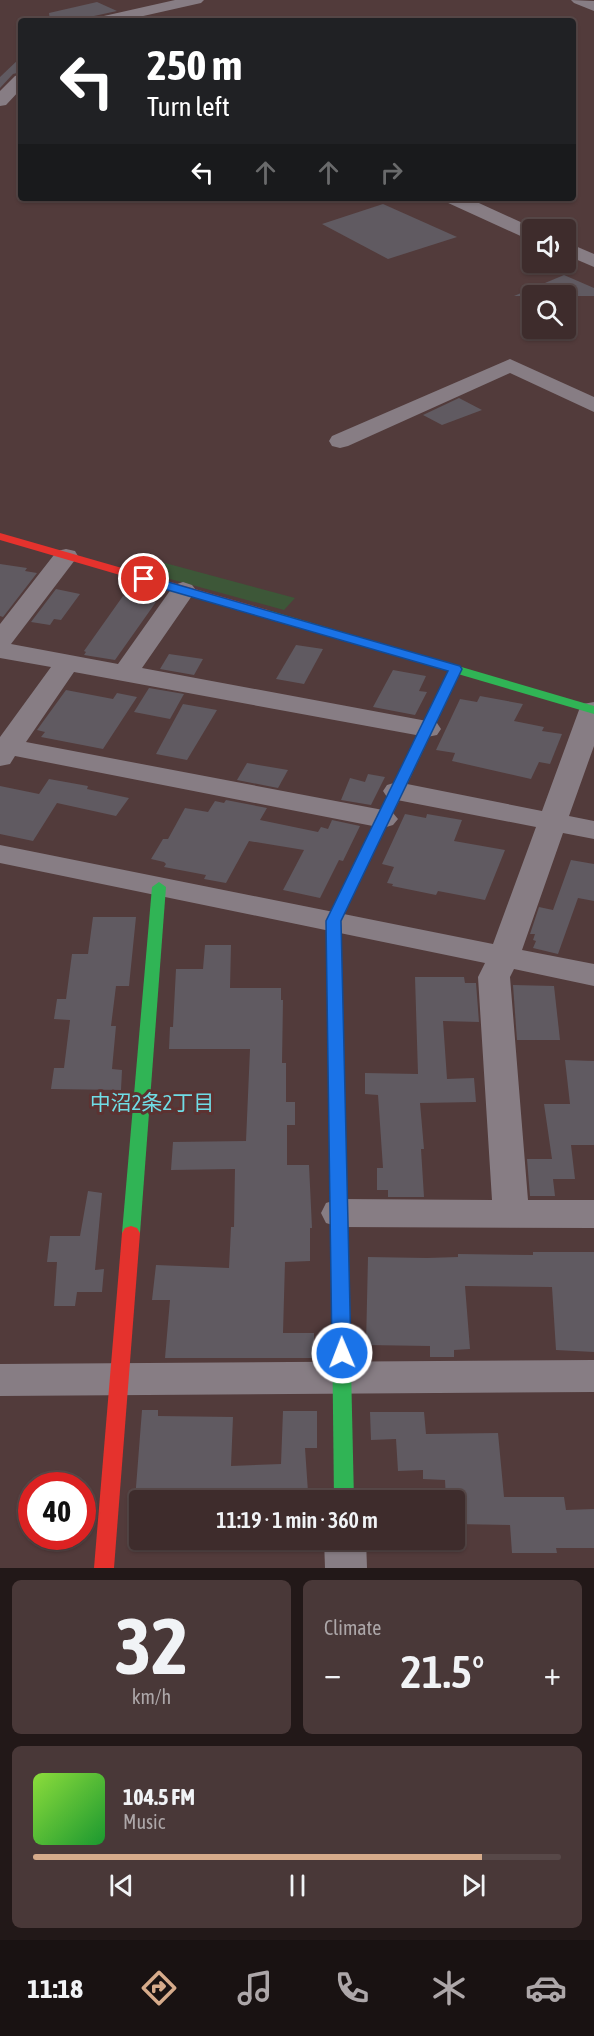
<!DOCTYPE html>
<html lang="en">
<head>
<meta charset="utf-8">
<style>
	body { margin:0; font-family:"Asap Condensed","Noto Sans JP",sans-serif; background:#493838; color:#f1f3f6; height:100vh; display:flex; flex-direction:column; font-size:22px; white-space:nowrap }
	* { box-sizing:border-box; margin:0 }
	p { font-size:20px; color:#ada7a9 }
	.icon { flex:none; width:33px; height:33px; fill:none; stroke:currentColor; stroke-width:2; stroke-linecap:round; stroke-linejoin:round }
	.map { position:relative; height:1568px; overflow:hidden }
	.drawer { display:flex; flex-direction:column; gap:12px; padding:12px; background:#221818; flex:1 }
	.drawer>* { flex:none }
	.top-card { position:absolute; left:18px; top:18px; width:558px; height:183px; border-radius:6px; box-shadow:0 2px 4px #0004,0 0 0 2px #574848; background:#202124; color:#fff; overflow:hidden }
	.controls { position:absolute; left:522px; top:219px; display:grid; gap:12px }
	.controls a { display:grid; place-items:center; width:54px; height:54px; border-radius:6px; background:#3e2c2c; box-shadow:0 2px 4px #0004,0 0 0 2px #574848; font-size:30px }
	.speed { position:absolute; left:18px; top:1472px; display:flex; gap:12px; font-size:30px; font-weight:700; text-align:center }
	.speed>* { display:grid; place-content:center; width:78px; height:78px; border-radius:50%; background:#3e2c2c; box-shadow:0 2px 4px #0004,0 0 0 2px #574848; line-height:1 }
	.speed .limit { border:9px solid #d22; background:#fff; color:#111 }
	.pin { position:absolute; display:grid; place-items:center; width:51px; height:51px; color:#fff; margin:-26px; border:3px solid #fff; border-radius:50%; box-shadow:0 2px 6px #0007 }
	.me { position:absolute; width:66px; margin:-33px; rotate:359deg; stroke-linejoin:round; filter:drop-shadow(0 0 4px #0008) }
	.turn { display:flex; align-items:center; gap:21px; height:126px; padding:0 30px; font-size:27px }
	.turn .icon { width:78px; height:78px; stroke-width:2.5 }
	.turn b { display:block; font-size:42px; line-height:51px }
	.lanes { display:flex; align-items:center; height:57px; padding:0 30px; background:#0003; justify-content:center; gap:30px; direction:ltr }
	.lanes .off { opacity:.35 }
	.big { font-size:45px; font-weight:600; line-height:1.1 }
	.drawer .card { flex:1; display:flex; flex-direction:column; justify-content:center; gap:9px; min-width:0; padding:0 21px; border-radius:9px; background:#493838 }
	.drawer .dial { align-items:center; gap:0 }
	.dial b { font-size:78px; line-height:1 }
	.song { display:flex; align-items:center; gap:18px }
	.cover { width:72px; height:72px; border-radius:9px; background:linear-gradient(135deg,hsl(90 70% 55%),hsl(130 70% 35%)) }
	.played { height:6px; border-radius:3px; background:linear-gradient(90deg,#d6ab8b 85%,#574848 85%) }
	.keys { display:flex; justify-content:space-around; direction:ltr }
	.heat { display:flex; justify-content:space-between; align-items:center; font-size:33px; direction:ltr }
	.drawer .tiles { flex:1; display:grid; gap:12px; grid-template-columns:1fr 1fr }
	.card:last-child { grid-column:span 2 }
	.trip { position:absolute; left:129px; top:1490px; width:336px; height:60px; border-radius:6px; background:#3e2c2c; box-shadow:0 2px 4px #0004,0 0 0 2px #574848; font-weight:600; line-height:60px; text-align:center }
	.menu { display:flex; height:96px; justify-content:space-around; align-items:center; background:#191212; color:#ada7a9 }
	.menu .icon { width:42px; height:42px }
	.menu .selected { color:#d6ab8b }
	.menu b { font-size:27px; color:#f1f3f6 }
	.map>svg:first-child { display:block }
</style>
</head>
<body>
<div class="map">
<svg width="594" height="1568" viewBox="0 0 594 1568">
	<rect width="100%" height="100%" fill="#523b3b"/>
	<polygon fill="#3d5738" points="139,556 295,598 284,610 126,567"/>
	<g fill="#605a61">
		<polygon points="97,2 117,11 94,16 90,21 50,21 49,13"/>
		<polygon points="21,57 21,72 13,74 0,88 0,77"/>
		<polygon points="383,204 457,237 388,259 322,224"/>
		<polygon points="564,275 594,288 594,296 514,296"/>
		<polygon points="459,398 482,410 442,425 423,415"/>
		<polygon points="0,564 27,568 25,571 37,573 3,617 0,616"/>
		<polygon points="56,589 80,594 61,620 54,619 50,625 31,622"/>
		<polygon points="123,596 156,602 115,660 84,655 86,652 84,651"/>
		<polygon points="296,645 323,649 304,684 276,679"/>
		<polygon points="169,654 203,659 194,675 160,669"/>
		<polygon points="393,670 426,676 419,691 427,692 415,715 373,707"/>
		<polygon points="149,688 184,694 170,719 134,712"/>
		<polygon points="66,690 113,699 117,693 137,697 103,749 41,737 45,732 37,730"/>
		<polygon points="480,696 523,704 514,721 544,727 542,731 562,734 550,764 539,762 531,779 452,761 455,753 436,750 460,699 477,702"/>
		<polygon points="183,704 217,710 187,760 156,754"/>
		<polygon points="247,763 288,770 278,788 237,780"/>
		<polygon points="368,774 385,777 371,805 341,800 350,778 365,782"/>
		<polygon points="49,779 88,786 87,789 129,798 116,816 57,803 33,841 0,834 0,786 39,794"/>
		<polygon points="226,800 267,808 260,820 318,832 321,827 328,829 332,820 360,826 343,861 339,860 320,898 283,890 304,850 249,841 226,883 204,879 206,875 164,867 166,864 164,862 151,859 163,839 168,839 185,808 208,812 215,801 224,803"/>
		<polygon points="405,814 426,818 427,814 462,820 454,841 505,850 485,900 438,891 436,895 392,886 393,884 387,883 394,867 382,864"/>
		<polygon points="571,860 594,864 594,901 578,898 558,954 533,948 536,941 533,940 535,934 530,934 539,907 553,910"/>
		<polygon points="93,917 136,917 129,986 116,986 111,1026 116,1026 112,1069 122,1070 121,1090 51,1089 54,1068 64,1068 70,1020 54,1019 57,999 66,999 72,954 88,954"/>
		<polygon points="205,945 231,945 230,988 281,988 281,1000 283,1000 282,1063 286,1063 286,1102 295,1102 295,1125 287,1125 287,1165 309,1165 312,1228 310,1228 310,1261 285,1262 283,1333 314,1333 314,1358 165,1358 170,1300 152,1300 156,1265 229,1268 231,1227 234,1227 235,1169 171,1170 173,1142 246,1141 250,1049 169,1049 170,1027 173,1027 176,969 203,969"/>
		<polygon points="415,977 464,977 465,983 476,983 479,1022 443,1021 447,1079 474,1078 476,1102 420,1103 424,1149 421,1149 424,1197 388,1197 388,1190 377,1190 377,1168 383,1168 378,1095 365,1094 365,1073 418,1074"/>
		<polygon points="513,985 554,986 560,1040 517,1040"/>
		<polygon points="565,1060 594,1061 594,1145 571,1145 575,1179 553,1179 555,1196 530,1196 527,1159 552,1159 544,1104 570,1104"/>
		<polygon points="88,1191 102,1193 95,1270 104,1269 102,1292 77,1292 75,1306 54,1306 57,1262 47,1262 50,1236 80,1236"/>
		<polygon points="533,1252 594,1252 594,1352 556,1350 552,1287 465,1286 470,1349 454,1350 454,1357 430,1357 430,1346 366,1345 368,1257 427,1258 458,1257 458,1254 533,1255"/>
		<polygon points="142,1410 158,1410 158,1416 233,1417 231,1466 281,1464 283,1411 317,1411 317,1448 305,1448 308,1492 293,1492 294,1500 135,1500"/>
		<polygon points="370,1412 424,1412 426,1434 498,1433 504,1497 564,1497 566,1510 594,1509 594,1548 556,1548 557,1553 512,1553 510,1525 454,1524 454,1500 446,1500 445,1480 423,1479 423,1470 398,1471 396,1439 371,1440"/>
	</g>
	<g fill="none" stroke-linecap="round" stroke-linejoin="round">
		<g fill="#877d84" fill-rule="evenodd">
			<polygon points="175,0 204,0 201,3 121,21 92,21 95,18"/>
			<polygon points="571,0 594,1 594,11 574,3"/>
			<polygon points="21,74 21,89 6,105 0,106 0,91 15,76"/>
			<polygon points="444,198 468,198 538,230 532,230 532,240 525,238 446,202"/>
			<polygon points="566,242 594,254 594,267 566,255"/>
			<polygon points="510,359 594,397 594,412 510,373 348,446 340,448 332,446 329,441 332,436"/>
			<polygon points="66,549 75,551 78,556 11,644 118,664 174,585 183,582 192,585 196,590 142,668 427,721 437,723 441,729 437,735 427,737 74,672 26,742 383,810 393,813 398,819 393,825 383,828 15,756 10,764 0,766 0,737 51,667 0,658 0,624 57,551"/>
			<polygon points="594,702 594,746 569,816 594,821 594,839 563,833 522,950 594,964 594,986 514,969 510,977 528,1200 594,1200 594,1228 339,1227 326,1223 321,1213 326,1203 339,1199 492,1200 478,977 485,963 0,863 0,845 493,944 536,827 397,800 387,797 383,791 387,785 397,782 542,811 579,710 583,704"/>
			<polygon points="594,1360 594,1392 0,1396 0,1364"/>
			<polygon points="324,1539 366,1539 367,1568 325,1568"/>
		</g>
		<g fill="#30b455" fill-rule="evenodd">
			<polygon points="264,609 594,706 594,714 260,616 258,613"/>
			<polygon points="159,882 166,887 140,1233 137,1238 131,1240 125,1238 122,1233 152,887"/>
			<polygon points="338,1140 344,1142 346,1146 354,1500 334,1500 330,1146 332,1142"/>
		</g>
		<polygon fill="#ff9f0a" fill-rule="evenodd" points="456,665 462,669 398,803 391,807 386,806 384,803 450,669"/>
		<g fill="#e5322d" fill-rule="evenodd">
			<polygon points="0,533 268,610 270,613 264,617 260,616 0,540"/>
			<polygon points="391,799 398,803 341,921 346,1146 344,1150 338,1152 332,1150 330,1146 327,921 384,803"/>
			<polygon points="131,1226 137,1228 140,1233 114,1568 94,1568 122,1233 125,1228"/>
		</g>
	</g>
	<polygon fill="#1a73e8" stroke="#114b97" stroke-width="1.5" points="144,575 460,666 462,669 341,921 351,1353 348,1358 342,1361 335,1358 332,1353 326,921 448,671 140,582 138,579"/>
	<g text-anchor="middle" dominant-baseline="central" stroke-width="6" stroke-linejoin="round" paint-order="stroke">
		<g font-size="21" fill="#70dce5" stroke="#5c3231">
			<text x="152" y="1102">中沼2条2丁目</text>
		</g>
	</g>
</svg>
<div class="controls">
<a><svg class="icon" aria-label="sound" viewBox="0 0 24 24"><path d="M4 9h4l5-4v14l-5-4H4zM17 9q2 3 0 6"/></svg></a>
<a><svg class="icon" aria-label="search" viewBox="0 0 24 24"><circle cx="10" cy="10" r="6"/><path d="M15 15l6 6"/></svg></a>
</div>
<div class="speed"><div class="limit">40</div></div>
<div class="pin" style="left:144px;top:579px;background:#d93025"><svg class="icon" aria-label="arrive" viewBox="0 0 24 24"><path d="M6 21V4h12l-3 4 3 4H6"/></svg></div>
<svg class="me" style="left:342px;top:1353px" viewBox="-20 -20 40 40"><circle r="17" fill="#1a73e8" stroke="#fff" stroke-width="3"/><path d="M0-11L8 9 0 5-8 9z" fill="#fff"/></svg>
<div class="trip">11:19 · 1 min · 360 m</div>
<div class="top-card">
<div class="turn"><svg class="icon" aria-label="left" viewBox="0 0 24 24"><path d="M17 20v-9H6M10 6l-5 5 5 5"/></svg><div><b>250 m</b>Turn left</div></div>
<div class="lanes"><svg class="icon" aria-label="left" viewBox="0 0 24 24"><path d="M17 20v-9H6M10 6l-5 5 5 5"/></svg><svg class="icon off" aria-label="ahead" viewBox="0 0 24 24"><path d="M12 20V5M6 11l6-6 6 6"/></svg><svg class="icon off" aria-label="ahead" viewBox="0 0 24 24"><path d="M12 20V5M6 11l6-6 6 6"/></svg><svg class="icon off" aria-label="right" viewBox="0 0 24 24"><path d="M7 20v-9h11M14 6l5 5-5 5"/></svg></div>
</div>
</div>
<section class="drawer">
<div class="tiles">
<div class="card dial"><b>32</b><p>km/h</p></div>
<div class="card"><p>Climate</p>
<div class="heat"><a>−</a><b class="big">21.5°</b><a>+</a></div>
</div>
<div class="card">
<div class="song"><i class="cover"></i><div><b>104.5 FM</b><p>Music</p></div></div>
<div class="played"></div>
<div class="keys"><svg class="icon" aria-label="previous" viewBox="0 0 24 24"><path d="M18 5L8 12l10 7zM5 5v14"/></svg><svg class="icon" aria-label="pause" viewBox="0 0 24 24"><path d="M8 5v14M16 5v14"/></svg><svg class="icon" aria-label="next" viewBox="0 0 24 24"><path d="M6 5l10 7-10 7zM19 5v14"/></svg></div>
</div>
</div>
</section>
<nav class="menu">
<b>11:18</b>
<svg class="icon selected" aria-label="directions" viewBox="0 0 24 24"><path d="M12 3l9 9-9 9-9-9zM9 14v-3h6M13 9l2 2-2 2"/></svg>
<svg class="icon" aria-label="music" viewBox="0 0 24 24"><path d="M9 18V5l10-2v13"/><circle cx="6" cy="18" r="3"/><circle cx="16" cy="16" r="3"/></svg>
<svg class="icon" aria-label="phone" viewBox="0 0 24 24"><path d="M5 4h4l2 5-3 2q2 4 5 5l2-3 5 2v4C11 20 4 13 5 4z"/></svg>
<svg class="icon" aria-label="climate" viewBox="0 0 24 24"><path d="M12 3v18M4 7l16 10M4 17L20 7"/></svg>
<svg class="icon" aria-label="car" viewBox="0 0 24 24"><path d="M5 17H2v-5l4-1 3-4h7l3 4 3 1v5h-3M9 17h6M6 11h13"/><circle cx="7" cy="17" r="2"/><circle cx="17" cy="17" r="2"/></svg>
</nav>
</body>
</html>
